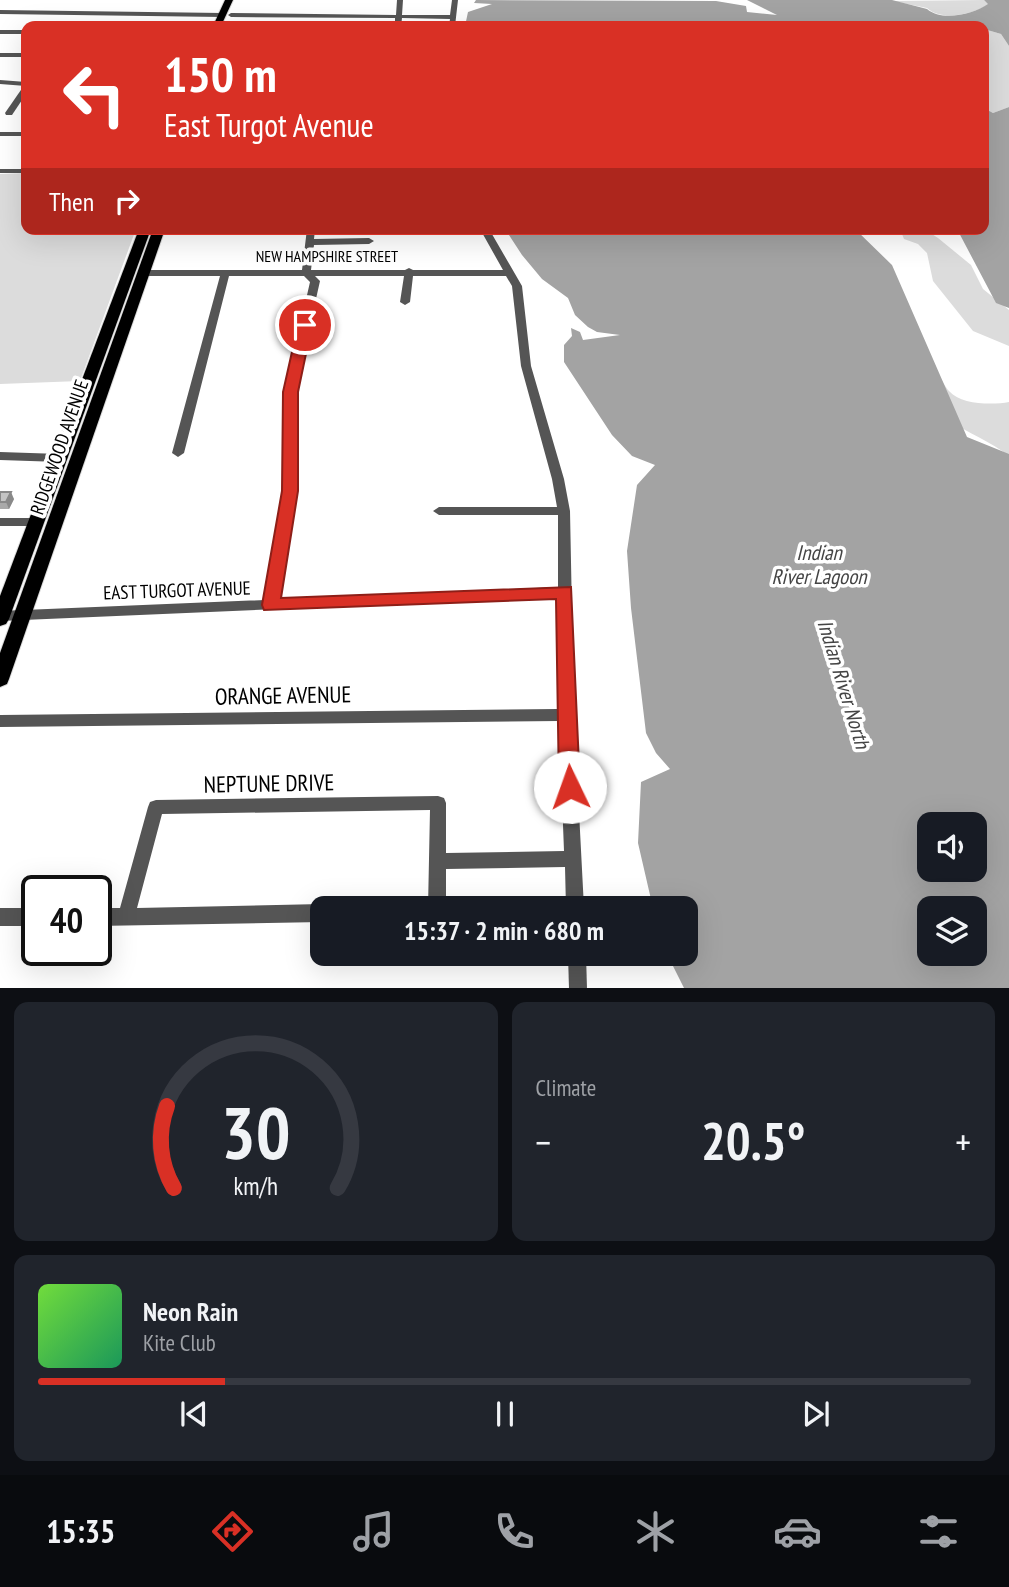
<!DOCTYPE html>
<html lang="en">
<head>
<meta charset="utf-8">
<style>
	body { margin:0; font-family:"PT Sans Narrow",sans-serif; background:#20242c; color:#f1f3f6; height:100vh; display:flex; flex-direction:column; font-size:26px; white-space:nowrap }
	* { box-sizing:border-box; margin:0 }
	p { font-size:23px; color:#9ea1a6 }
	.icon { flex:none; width:38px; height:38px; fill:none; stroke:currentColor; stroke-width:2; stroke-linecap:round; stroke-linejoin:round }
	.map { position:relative; height:988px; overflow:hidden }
	.panel { display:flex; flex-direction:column; gap:14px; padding:14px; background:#0d0f14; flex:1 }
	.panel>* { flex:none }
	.banner { position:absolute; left:21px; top:21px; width:968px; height:214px; border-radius:14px; box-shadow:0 7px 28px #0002; background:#d93025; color:#fff; overflow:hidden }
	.fabs { position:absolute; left:917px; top:812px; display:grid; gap:14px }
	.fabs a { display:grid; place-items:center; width:70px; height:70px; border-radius:14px; background:#171b24; box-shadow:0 7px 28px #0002; font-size:35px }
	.speed { position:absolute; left:21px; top:875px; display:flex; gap:14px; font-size:35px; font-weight:700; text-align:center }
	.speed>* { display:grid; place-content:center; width:91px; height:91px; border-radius:50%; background:#171b24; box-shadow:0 7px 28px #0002; line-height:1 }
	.speed .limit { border:4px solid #111; border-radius:10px; background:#fff; color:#111 }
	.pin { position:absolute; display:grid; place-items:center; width:60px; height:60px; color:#fff; margin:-30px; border:4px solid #fff; border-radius:50%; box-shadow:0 2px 7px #0007 }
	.me { position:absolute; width:77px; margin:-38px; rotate:357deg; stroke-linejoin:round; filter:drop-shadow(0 0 5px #0008) }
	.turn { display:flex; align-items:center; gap:24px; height:147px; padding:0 28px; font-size:32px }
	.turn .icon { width:91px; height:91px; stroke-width:2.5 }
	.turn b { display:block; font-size:49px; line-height:60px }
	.then { display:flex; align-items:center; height:66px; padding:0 28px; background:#0003; gap:14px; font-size:26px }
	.big { font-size:52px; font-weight:700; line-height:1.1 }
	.panel .tile { flex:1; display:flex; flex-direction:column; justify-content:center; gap:10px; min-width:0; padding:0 24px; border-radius:14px; background:#20242c }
	.panel .dial { align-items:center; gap:0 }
	.dial svg { height:182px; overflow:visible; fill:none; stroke:#363941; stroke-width:7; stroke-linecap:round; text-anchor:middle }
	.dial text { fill:#f1f3f6; stroke:none }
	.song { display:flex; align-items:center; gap:21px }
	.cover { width:84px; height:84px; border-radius:10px; background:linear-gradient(135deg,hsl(100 70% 55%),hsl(150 70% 35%)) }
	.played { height:7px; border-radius:4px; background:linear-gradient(90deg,#d93025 20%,#363941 20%) }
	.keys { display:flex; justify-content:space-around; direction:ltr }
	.heat { display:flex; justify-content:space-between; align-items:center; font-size:38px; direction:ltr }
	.panel .tiles { flex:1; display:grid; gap:14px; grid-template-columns:1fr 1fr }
	.tile:last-child { grid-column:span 2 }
	.trip { position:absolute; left:310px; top:896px; width:388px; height:70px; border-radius:14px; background:#171b24; box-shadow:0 7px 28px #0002; font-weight:700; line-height:70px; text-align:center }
	.menu { display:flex; height:112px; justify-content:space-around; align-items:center; background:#090b0e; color:#9ea1a6 }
	.menu .icon { width:49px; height:49px }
	.menu .selected { color:#d93025 }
	.menu b { font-size:32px; color:#f1f3f6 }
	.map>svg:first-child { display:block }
</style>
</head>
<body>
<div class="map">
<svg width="1009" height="989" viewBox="0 0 1009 989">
	<rect width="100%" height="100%" fill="#fff"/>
	<g fill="#dcdcdc">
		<path d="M984,0L989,4C974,14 942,22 927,8L892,1Z"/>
		<polygon points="984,29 1001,34 1009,46 1009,107 993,113 984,108"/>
		<polygon points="26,173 26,229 136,229 80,381 0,384 0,174"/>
		<polygon points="900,229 924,229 938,238 971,265 983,289 1009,310 1009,346 973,331 933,281 927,253 918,244 904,239"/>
		<path d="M925,346C932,358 941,382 949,391C961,405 993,405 1009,402V456C991,442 969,433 949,421Z"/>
	</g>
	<g fill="#a3a3a3" fill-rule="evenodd">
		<path d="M476,0L716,1L746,6L747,12L777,15L747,0H892L927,9C942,22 974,14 988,4L984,0H1009V46L1001,34L984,29V26L901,23L902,26H465L468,12L492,4L474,3Z"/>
		<polygon points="1009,107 1009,308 996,303 957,229 984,229 984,108 993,113"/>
		<path d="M505,229H855L892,265L967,437L1009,454V988H684L667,954H686V908H653L638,843L641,782L670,769L656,753L646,733L631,608L627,551L637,485L655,465L632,456L612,435L564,362V345L572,336L571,328L580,332L583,340L620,335L597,332L588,327L575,315L568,298L542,279L522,255ZM975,824V870H929V824ZM975,908V954H929V908Z"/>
	</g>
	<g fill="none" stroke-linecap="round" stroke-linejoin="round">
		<defs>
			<g id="major">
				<polygon points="225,0 233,0 221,26 213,26"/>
				<polygon points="139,229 151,229 9,619 6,624 0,626 0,596"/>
				<polygon points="153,229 165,229 9,679 7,684 0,687 0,653"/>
			</g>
		</defs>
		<use href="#major" stroke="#dbdbdb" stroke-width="2"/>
		<g fill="#555" fill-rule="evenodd">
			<polygon points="397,0 403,0 402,15 450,15 452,0 458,0 455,26 449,26 450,19 402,18 401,26 395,26 395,18 231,17 228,15 231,13 396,15"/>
			<polygon points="0,10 222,13 225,15 222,17 0,14"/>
			<rect x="0" y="30" width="26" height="4"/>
			<rect x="0" y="53" width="26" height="4"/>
			<polygon points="0,80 26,82 26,86 0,84"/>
			<polygon points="23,87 26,87 26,94 12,115 6,115 5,113"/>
			<rect x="0" y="132" width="26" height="4"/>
			<rect x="0" y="169" width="26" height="4"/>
			<path d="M307,229H315L314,239L369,238L374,241L369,244L314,245L311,270H405L409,268L413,270H503L480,229H489L522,286L531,366L564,479L570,511L574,715L584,908H566L565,867L446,869V908H428L430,810L162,814L137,908L322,904L329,908H322V922L96,926V908H120L148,807L150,802L156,800L438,796L444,798L446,803V853L564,851L559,721L0,727V715L558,709V597L0,621V611L265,600L284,491L285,392L310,282L304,276H229L184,453L178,457L172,453L220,276H143L138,273L143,270H302ZM315,276H404L400,302L405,305L410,302L413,276H506L512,286L521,366L552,479L557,507H439L433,511L439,515H558V587L279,599L296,491L295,392L320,281Z"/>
			<polygon points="0,452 60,454 66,458 60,462 0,460"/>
			<polygon points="0,518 36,518 42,522 36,526 0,526"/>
			<rect x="0" y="908" width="37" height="18"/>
			<polygon points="568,954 586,954 587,989 569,989"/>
		</g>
		<use href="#major" fill="#000" fill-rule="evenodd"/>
	</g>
	<polygon fill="#a9a9a9" points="0,492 14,499 9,509 0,509"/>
	<polygon fill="#898989" points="11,492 14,499 9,509 6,502"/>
	<polygon fill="#c4c4c4" stroke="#898989" stroke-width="2" points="0,492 11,492 6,502 0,502"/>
	<polygon fill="#d93025" stroke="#8d1f18" stroke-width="2" points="305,321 312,325 298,392 298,491 281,598 571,587 580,787 577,793 570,796 562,793 559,787 556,599 264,610 262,605 282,491 283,392 298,325"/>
	<g text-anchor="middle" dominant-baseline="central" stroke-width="7" stroke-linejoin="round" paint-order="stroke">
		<g font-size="16" fill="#000" stroke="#fff">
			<text x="327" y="256">NEW HAMPSHIRE STREET</text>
		</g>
		<g font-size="19" fill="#000" stroke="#fff">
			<text transform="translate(59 447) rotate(-71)">RIDGEWOOD AVENUE</text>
			<text transform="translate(177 590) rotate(-2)">EAST TURGOT AVENUE</text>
		</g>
		<g font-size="21" font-style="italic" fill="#444" stroke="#fff">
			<text x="819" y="552">Indian<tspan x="819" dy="24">River Lagoon</tspan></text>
			<text transform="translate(844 684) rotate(73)">Indian River North</text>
		</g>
		<g font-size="23" fill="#000" stroke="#fff">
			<text transform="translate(283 695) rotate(-1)">ORANGE AVENUE</text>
			<text transform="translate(269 783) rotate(-1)">NEPTUNE DRIVE</text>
		</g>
	</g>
</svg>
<div class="fabs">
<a><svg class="icon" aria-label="sound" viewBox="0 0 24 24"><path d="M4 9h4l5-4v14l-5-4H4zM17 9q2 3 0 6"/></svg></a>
<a><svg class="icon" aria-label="layers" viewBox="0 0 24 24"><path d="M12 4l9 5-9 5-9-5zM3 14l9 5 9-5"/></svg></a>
</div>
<div class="speed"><div class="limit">40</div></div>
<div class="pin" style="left:305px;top:325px;background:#d93025"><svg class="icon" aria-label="arrive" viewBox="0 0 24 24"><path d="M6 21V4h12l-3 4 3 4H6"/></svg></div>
<svg class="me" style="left:570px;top:787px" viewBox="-20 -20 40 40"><circle r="19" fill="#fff"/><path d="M0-13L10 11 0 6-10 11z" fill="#d93025"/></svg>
<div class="trip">15:37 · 2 min · 680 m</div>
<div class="banner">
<div class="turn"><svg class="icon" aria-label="left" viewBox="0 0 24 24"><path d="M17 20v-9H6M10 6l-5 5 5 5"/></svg><div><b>150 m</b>East Turgot Avenue</div></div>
<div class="then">Then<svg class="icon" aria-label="right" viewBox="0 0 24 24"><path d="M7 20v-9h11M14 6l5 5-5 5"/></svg></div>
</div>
</div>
<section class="panel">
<div class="tiles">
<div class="tile dial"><svg viewBox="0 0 100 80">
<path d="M14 69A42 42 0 1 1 86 69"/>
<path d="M14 69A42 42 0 0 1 11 33" stroke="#d93025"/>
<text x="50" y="56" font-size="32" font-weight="700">30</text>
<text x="50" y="72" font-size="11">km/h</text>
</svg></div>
<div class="tile"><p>Climate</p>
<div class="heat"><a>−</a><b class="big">20.5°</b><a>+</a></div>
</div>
<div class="tile">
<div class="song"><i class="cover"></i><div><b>Neon Rain</b><p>Kite Club</p></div></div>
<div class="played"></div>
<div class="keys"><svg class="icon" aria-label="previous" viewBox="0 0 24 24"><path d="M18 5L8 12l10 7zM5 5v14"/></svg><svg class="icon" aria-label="pause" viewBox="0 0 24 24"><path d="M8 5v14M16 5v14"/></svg><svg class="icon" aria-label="next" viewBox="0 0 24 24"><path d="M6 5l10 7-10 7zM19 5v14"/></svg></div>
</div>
</div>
</section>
<nav class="menu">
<b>15:35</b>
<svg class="icon selected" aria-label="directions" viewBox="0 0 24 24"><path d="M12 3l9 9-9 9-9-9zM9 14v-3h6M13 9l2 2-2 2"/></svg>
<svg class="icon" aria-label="music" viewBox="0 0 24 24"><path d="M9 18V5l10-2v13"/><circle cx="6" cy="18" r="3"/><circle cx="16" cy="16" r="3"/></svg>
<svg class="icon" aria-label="phone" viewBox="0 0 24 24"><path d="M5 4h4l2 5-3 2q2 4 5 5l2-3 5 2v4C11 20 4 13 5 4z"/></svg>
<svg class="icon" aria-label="climate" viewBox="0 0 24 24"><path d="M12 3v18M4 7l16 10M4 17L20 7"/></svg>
<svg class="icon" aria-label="car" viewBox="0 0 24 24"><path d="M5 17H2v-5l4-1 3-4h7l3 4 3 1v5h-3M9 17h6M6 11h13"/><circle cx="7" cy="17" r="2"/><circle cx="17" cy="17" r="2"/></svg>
<svg class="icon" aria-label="filters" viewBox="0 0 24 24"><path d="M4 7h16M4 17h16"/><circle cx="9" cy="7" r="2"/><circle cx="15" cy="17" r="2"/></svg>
</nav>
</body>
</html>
